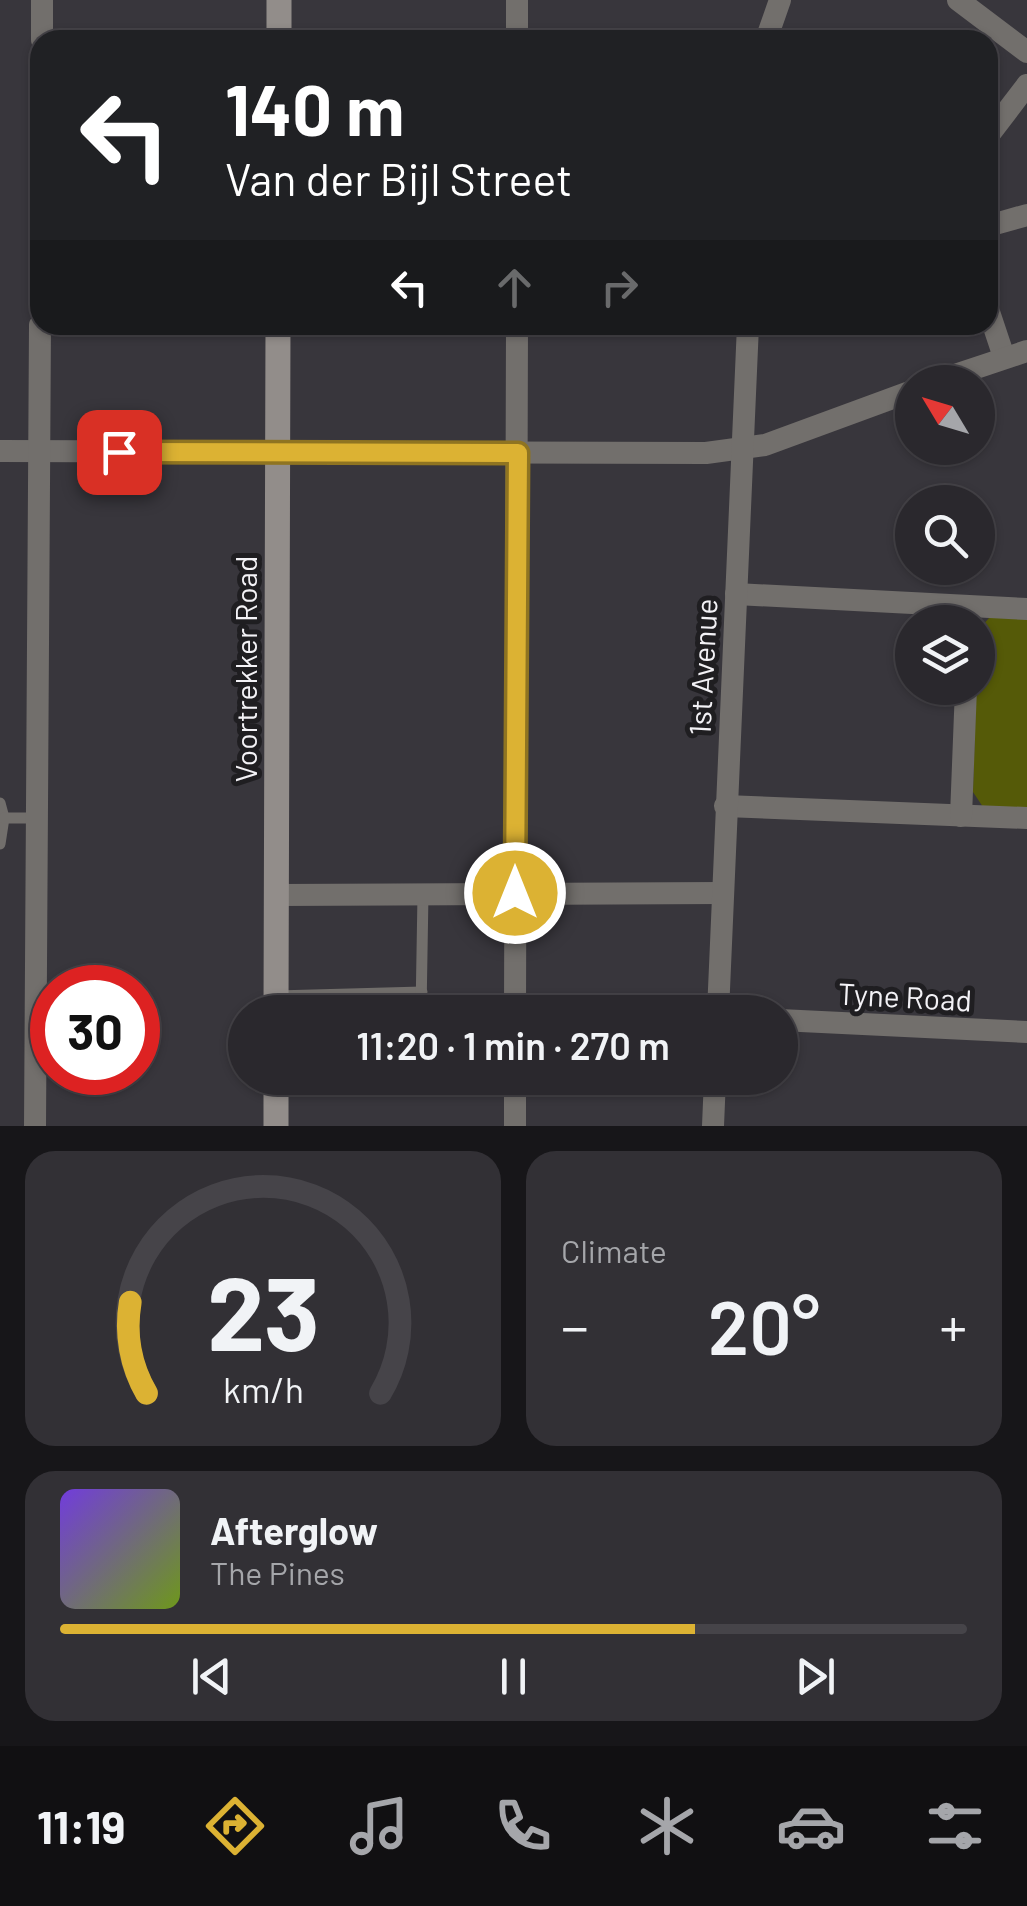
<!DOCTYPE html>
<html lang="en">
<head>
<meta charset="utf-8">
<style>
	body { margin:0; font-family:Barlow,sans-serif; background:#323035; color:#f1f3f6; height:100vh; display:flex; flex-direction:column; font-size:38px; white-space:nowrap }
	* { box-sizing:border-box; margin:0 }
	p { font-size:32px; color:#a5a6aa }
	.icon { flex:none; width:55px; height:55px; fill:none; stroke:currentColor; stroke-width:2; stroke-linecap:round; stroke-linejoin:round }
	.map { position:relative; height:1126px; overflow:hidden }
	.side { display:flex; flex-direction:column; gap:25px; padding:25px; background:#171619; flex:1 }
	.side>* { flex:none }
	.guide { position:absolute; left:30px; top:30px; width:968px; height:305px; border-radius:30px; box-shadow:0 2px 8px #0004,0 0 0 2px #464449; background:#202124; color:#fff; overflow:hidden }
	.needle { width:65px; rotate:308deg }
	.buttons { position:absolute; left:895px; top:365px; display:grid; gap:20px }
	.buttons a { display:grid; place-items:center; width:100px; height:100px; border-radius:50%; background:#2a282d; box-shadow:0 2px 8px #0004,0 0 0 2px #464449; font-size:50px }
	.speed { position:absolute; left:30px; top:965px; display:flex; gap:20px; font-size:50px; font-weight:700; text-align:center }
	.speed>* { display:grid; place-content:center; width:130px; height:130px; border-radius:50%; background:#2a282d; box-shadow:0 2px 8px #0004,0 0 0 2px #464449; line-height:1 }
	.speed .limit { border:15px solid #d22; background:#fff; color:#111 }
	.pin { position:absolute; display:grid; place-items:center; width:85px; height:85px; color:#fff; margin:-42px; border-radius:20px; box-shadow:0 5px 15px #0006 }
	.me { position:absolute; width:110px; margin:-55px; rotate:0deg; stroke-linejoin:round; filter:drop-shadow(0 0 8px #0008) }
	.turn { display:flex; align-items:center; gap:35px; height:210px; padding:0 30px; font-size:45px }
	.turn .icon { width:130px; height:130px; stroke-width:2.5 }
	.turn b { display:block; font-size:70px; line-height:85px }
	.lanes { display:flex; align-items:center; height:95px; padding:0 30px; background:#0003; justify-content:center; gap:50px; direction:ltr }
	.lanes .off { opacity:.35 }
	.big { font-size:75px; font-weight:600; line-height:1.1 }
	.side .tile { flex:1; display:flex; flex-direction:column; justify-content:center; gap:15px; min-width:0; padding:0 35px; border-radius:30px; background:#323035 }
	.side .dial { align-items:center; gap:0 }
	.dial svg { height:260px; overflow:visible; fill:none; stroke:#464449; stroke-width:7; stroke-linecap:round; text-anchor:middle }
	.dial text { fill:#f1f3f6; stroke:none }
	.song { display:flex; align-items:center; gap:30px }
	.cover { width:120px; height:120px; border-radius:15px; background:linear-gradient(135deg,hsl(260 70% 55%),hsl(80 70% 35%)) }
	.played { height:10px; border-radius:5px; background:linear-gradient(90deg,#dcb233 70%,#464449 70%) }
	.keys { display:flex; justify-content:space-around; direction:ltr }
	.heat { display:flex; justify-content:space-between; align-items:center; font-size:55px; direction:ltr }
	.side .tiles { flex:1; display:grid; gap:25px; grid-template-columns:1fr 1fr }
	.tile:last-child { grid-column:span 2 }
	.trip { position:absolute; left:228px; top:995px; width:570px; height:100px; border-radius:50px; background:#2a282d; box-shadow:0 2px 8px #0004,0 0 0 2px #464449; font-weight:600; line-height:100px; text-align:center }
	.menu { display:flex; height:160px; justify-content:space-around; align-items:center; background:#111012; color:#a5a6aa }
	.menu .icon { width:70px; height:70px }
	.menu .current { color:#dcb233 }
	.menu b { font-size:45px; color:#f1f3f6 }
	.map>svg:first-child { display:block }
</style>
</head>
<body>
<div class="map">
<svg width="1027" height="1126" viewBox="0 0 1027 1126">
	<rect width="100%" height="100%" fill="#38363c"/>
	<polygon fill="#555a08" points="990,617 1027,619 1027,809 983,807 973,792 978,630"/>
	<g fill="none" stroke-linecap="round" stroke-linejoin="round">
		<g stroke="#726f6c" stroke-width="11">
			<polyline points="0,803 4,818 0,844"/>
			<polyline points="4,818 37,818"/>
			<polyline points="276,996 422,992"/>
			<polyline points="421,1012 423,894"/>
		</g>
		<g stroke="#726f6c" stroke-width="22">
			<polyline points="517,0 517,40"/>
			<polyline points="958,0 1027,52"/>
			<polyline points="42,40 42,0"/>
			<polyline points="766,40 780,0"/>
			<polyline points="988,136 1027,85"/>
			<polyline points="988,226 1027,215"/>
			<polyline points="988,309 1004,357"/>
			<polyline points="934,382 1027,351"/>
			<polyline points="0,451 706,453 765,445 912,391"/>
			<polyline points="736,594 1027,609"/>
			<polyline points="725,806 1027,818"/>
			<polyline points="961,816 966,688"/>
			<polyline points="278,895 722,893"/>
			<polyline points="515,1012 517,325"/>
			<polyline points="718,1012 748,325"/>
			<polyline points="780,1020 1027,1032"/>
			<polyline points="35,1126 40,325"/>
			<polyline points="515,1126 515,1078"/>
			<polyline points="713,1126 715,1078"/>
		</g>
		<g stroke="#928d8a" stroke-width="25">
			<polyline points="279,40 279,0"/>
			<polyline points="276,1012 278,325"/>
			<polyline points="276,1078 276,1126"/>
		</g>
	</g>
	<g fill="none" stroke-linecap="round" stroke-linejoin="round">
		<defs>
			<polyline id="route" points="119,452 518,453 515,893"/>
		</defs>
		<use href="#route" stroke="#8f7421" stroke-width="25"/>
		<use href="#route" stroke="#dcb233" stroke-width="18"/>
	</g>
	<g text-anchor="middle" dominant-baseline="central" stroke-width="10" stroke-linejoin="round" paint-order="stroke">
		<g font-size="30" fill="#f3f2f6" stroke="#1f1e21">
			<text transform="translate(702 667) rotate(-87)">1st Avenue</text>
			<text transform="translate(245 669) rotate(-90)">Voortrekker Road</text>
			<text transform="translate(905 996) rotate(3)">Tyne Road</text>
		</g>
	</g>
</svg>
<div class="buttons">
<a><svg class="needle" viewBox="-14 -14 28 28"><path d="M0-13l5 13h-10z" fill="#e53935"/><path d="M0 13l5-13h-10z" fill="#a5a6aa"/></svg></a>
<a><svg class="icon" aria-label="search" viewBox="0 0 24 24"><circle cx="10" cy="10" r="6"/><path d="M15 15l6 6"/></svg></a>
<a><svg class="icon" aria-label="layers" viewBox="0 0 24 24"><path d="M12 4l9 5-9 5-9-5zM3 14l9 5 9-5"/></svg></a>
</div>
<div class="speed"><div class="limit">30</div></div>
<div class="pin" style="left:119px;top:452px;background:#d93025"><svg class="icon" aria-label="arrive" viewBox="0 0 24 24"><path d="M6 21V4h12l-3 4 3 4H6"/></svg></div>
<svg class="me" style="left:515px;top:893px" viewBox="-20 -20 40 40"><circle r="17" fill="#dcb233" stroke="#fff" stroke-width="3"/><path d="M0-11L8 9 0 5-8 9z" fill="#fff"/></svg>
<div class="trip">11:20 · 1 min · 270 m</div>
<div class="guide">
<div class="turn"><svg class="icon" aria-label="left" viewBox="0 0 24 24"><path d="M17 20v-9H6M10 6l-5 5 5 5"/></svg><div><b>140 m</b>Van der Bijl Street</div></div>
<div class="lanes"><svg class="icon" aria-label="left" viewBox="0 0 24 24"><path d="M17 20v-9H6M10 6l-5 5 5 5"/></svg><svg class="icon off" aria-label="ahead" viewBox="0 0 24 24"><path d="M12 20V5M6 11l6-6 6 6"/></svg><svg class="icon off" aria-label="right" viewBox="0 0 24 24"><path d="M7 20v-9h11M14 6l5 5-5 5"/></svg></div>
</div>
</div>
<section class="side">
<div class="tiles">
<div class="tile dial"><svg viewBox="0 0 100 80">
<path d="M14 69A42 42 0 1 1 86 69"/>
<path d="M14 69A42 42 0 0 1 9 41" stroke="#dcb233"/>
<text x="50" y="56" font-size="32" font-weight="700">23</text>
<text x="50" y="72" font-size="11">km/h</text>
</svg></div>
<div class="tile"><p>Climate</p>
<div class="heat"><a>−</a><b class="big">20°</b><a>+</a></div>
</div>
<div class="tile">
<div class="song"><i class="cover"></i><div><b>Afterglow</b><p>The Pines</p></div></div>
<div class="played"></div>
<div class="keys"><svg class="icon" aria-label="previous" viewBox="0 0 24 24"><path d="M18 5L8 12l10 7zM5 5v14"/></svg><svg class="icon" aria-label="pause" viewBox="0 0 24 24"><path d="M8 5v14M16 5v14"/></svg><svg class="icon" aria-label="next" viewBox="0 0 24 24"><path d="M6 5l10 7-10 7zM19 5v14"/></svg></div>
</div>
</div>
</section>
<nav class="menu">
<b>11:19</b>
<svg class="icon current" aria-label="directions" viewBox="0 0 24 24"><path d="M12 3l9 9-9 9-9-9zM9 14v-3h6M13 9l2 2-2 2"/></svg>
<svg class="icon" aria-label="music" viewBox="0 0 24 24"><path d="M9 18V5l10-2v13"/><circle cx="6" cy="18" r="3"/><circle cx="16" cy="16" r="3"/></svg>
<svg class="icon" aria-label="phone" viewBox="0 0 24 24"><path d="M5 4h4l2 5-3 2q2 4 5 5l2-3 5 2v4C11 20 4 13 5 4z"/></svg>
<svg class="icon" aria-label="climate" viewBox="0 0 24 24"><path d="M12 3v18M4 7l16 10M4 17L20 7"/></svg>
<svg class="icon" aria-label="car" viewBox="0 0 24 24"><path d="M5 17H2v-5l4-1 3-4h7l3 4 3 1v5h-3M9 17h6M6 11h13"/><circle cx="7" cy="17" r="2"/><circle cx="17" cy="17" r="2"/></svg>
<svg class="icon" aria-label="filters" viewBox="0 0 24 24"><path d="M4 7h16M4 17h16"/><circle cx="9" cy="7" r="2"/><circle cx="15" cy="17" r="2"/></svg>
</nav>
</body>
</html>
